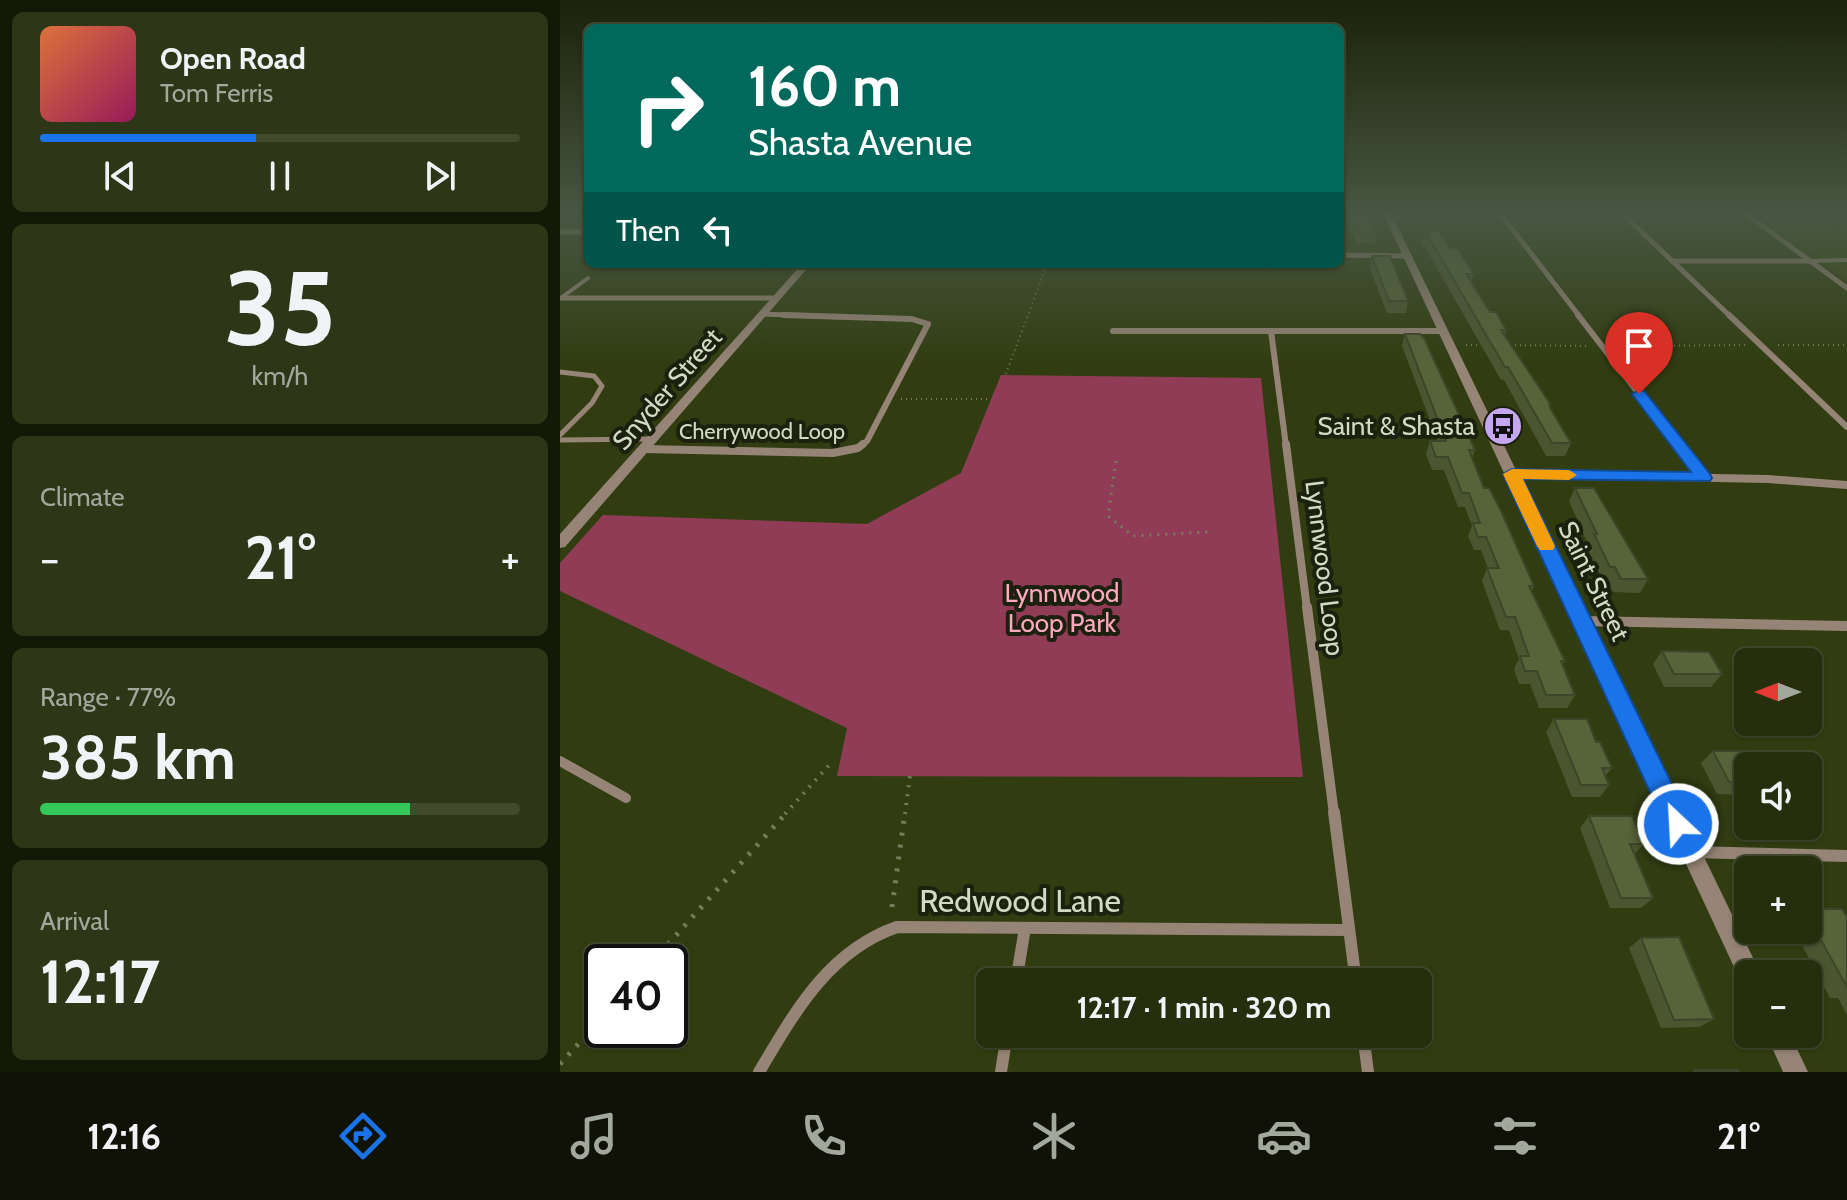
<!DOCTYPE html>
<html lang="en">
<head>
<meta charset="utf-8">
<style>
	body { margin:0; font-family:Cabin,sans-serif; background:#2d3616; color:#f1f3f6; height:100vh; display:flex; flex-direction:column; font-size:30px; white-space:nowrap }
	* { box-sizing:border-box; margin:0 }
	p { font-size:26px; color:#a3a89d }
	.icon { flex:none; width:44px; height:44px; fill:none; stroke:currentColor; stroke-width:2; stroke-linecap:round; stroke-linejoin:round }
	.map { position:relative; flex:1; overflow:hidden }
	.side { display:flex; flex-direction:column; gap:12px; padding:12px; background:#141907; width:560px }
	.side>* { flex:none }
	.top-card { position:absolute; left:24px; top:24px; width:760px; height:244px; border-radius:12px; box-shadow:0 2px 6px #0004,0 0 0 2px #424a2e; background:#00695c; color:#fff; overflow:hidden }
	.needle { width:52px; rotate:270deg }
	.controls { position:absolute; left:1174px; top:648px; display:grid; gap:16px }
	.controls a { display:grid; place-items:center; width:88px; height:88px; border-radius:12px; background:#252e0d; box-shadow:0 2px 6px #0004,0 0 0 2px #424a2e; font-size:40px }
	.speed { position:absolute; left:24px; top:944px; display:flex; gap:16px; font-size:40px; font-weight:700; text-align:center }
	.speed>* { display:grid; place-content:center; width:104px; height:104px; border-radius:50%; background:#252e0d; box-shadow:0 2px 6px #0004,0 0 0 2px #424a2e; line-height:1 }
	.speed .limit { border:4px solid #111; border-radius:12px; background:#fff; color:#111 }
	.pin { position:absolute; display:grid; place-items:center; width:68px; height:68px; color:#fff; margin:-82px -34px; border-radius:50% 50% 50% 0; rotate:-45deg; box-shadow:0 0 8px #0007 }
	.pin .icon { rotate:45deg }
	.me { position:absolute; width:88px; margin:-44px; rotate:335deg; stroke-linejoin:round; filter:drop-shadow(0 0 6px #0008) }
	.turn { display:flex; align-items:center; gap:28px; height:168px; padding:0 32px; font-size:36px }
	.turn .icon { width:104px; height:104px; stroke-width:2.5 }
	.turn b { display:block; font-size:56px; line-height:68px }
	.then { display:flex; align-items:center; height:76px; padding:0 32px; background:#0003; gap:16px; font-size:30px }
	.big { font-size:60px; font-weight:700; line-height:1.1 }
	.side .widget { flex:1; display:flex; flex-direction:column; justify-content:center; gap:12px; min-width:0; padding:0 28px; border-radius:12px; background:#2d3616 }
	.side .dial { align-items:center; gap:0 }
	.dial b { font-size:104px; line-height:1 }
	.song { display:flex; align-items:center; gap:24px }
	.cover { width:96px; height:96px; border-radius:12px; background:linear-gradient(135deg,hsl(20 70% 55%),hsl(330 70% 35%)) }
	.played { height:8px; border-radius:4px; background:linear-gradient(90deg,#1a73e8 45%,#424a2e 45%) }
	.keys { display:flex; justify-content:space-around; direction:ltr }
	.heat { display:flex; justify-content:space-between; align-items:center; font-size:44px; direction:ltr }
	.charge { height:12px; border-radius:6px; background:linear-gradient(90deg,#34c759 77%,#424a2e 0) }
	.trip { position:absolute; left:416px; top:968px; width:456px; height:80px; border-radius:12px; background:#252e0d; box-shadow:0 2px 6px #0004,0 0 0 2px #424a2e; font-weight:700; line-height:80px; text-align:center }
	.dock { display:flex; height:128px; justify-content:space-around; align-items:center; background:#0f1205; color:#a3a89d }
	.dock .icon { width:56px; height:56px }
	.dock .on { color:#1a73e8 }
	.dock b { font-size:36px; color:#f1f3f6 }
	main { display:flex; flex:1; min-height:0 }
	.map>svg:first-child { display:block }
</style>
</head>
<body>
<main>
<section class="side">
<div class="widget">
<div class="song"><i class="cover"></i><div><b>Open Road</b><p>Tom Ferris</p></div></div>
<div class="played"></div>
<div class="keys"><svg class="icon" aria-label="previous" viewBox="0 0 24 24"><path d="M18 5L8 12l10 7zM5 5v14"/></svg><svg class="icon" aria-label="pause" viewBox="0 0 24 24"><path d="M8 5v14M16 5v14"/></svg><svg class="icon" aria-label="next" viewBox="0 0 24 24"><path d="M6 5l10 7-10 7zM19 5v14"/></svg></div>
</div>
<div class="widget dial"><b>35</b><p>km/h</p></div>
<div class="widget"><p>Climate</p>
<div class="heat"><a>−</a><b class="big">21°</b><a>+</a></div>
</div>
<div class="widget"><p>Range · 77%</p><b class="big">385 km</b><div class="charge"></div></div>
<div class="widget"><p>Arrival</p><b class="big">12:17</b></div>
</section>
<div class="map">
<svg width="1287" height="1072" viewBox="0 0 1287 1072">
	<rect width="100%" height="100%" fill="#313d11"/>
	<polygon fill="#394612" points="1208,224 1287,226 1287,280 1261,261"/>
	<polygon fill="#913c57" points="441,375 701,378 743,777 277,776 287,728 0,591 0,563 43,515 307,524 401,473"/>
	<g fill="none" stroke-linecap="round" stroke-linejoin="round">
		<g stroke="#737e5a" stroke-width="2" stroke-dasharray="1 4" stroke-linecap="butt">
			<polyline points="1221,227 1287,227"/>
			<polyline points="906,345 922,345"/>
			<polyline points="950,345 1026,346"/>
			<polyline points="1218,345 1287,345"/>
			<polyline points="1054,346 1186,345"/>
			<polyline points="446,374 487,264"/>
			<polyline points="341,399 431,399"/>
		</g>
		<polyline stroke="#737e5a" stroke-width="3" stroke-dasharray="2 6" stroke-linecap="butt" points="556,461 548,516 573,536 648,532"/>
		<g stroke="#737e5a" stroke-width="4" stroke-dasharray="2 7" stroke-linecap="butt">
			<polyline points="225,814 271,763"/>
			<polyline points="345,814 350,776"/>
		</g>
		<g stroke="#737e5a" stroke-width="5" stroke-dasharray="3 9" stroke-linecap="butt">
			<polyline points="332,907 345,812"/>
			<polyline points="92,962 227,812"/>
			<polyline points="0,1064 42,1018"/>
		</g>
		<g stroke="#968476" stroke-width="4">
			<polyline points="1250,261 1287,260"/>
			<polyline points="1,298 28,278"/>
		</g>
		<g stroke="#968476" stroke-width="5">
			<polyline points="0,372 34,376 42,386 32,403 0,435"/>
			<polyline points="0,440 92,439"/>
		</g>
		<g stroke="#968476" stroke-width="5">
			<polyline points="940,213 1020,317"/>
			<polyline points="1185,213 1287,288"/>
			<polyline points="1064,215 1171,317"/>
			<polyline points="0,232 28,232"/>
			<polyline points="780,255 847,256"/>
			<polyline points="1114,261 1250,261"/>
			<polyline points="0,298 216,298"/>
			<polyline points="202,314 284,317"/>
		</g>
		<g stroke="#968476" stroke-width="6">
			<polyline points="224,315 352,319 368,324 307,441 301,446"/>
			<polyline points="1018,315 1119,446"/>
			<polyline points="1169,315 1287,427"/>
			<polyline points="553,331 884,331"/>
			<polyline points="711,331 726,446"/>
		</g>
		<g stroke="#968476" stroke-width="8">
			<polyline points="726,444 747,609"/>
			<polyline points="1118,444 1144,478"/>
			<polyline points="84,449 273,453 298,448 303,444"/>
			<polyline points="952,474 1208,479 1287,485"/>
		</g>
		<g stroke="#968476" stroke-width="10">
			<polyline points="747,607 774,814"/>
			<polyline points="1022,621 1287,626"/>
			<polyline points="0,761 66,798"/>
		</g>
		<g stroke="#968476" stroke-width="12">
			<polyline points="774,812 796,982"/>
			<polyline points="1132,852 1287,856"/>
			<polyline points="456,982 465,928"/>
			<polyline points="803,1034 808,1072"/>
			<path d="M199,1072C235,1012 268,951 337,927L789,930"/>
			<polyline points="441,1072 447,1034"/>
		</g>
		<g fill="#968476" fill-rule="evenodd">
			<polygon points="823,213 831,213 1197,966 1200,974 1188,974 1188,985 1181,982"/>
			<polygon points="242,264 251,264 5,547 0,548 0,534"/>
			<polygon points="1206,1034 1230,1034 1248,1072 1223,1072"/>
		</g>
	</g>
	<g fill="#4b5631">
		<polygon points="789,213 802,213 801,217 816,232 814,243 797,243 787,223"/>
		<polygon points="865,231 914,274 911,283 930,312 946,330 945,335 1011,443 1005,456 986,456 944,380 941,380 862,242"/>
		<polygon points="812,256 848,301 846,313 827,313 810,268"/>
		<polygon points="845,334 915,450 912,458 924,488 974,586 972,591 1005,661 1002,665 1015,695 1007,708 979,708 970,684 959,684 954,669 959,659 949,630 940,630 922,581 927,568 928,568 921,550 914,550 908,536 912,526 905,507 898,507 884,470 872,470 866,454 870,441 878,441 842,346"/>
		<polygon points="1015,488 1088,579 1080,593 1053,592 1047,580 1043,580 1027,548 1028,544 1009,501"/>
		<polygon points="1102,651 1162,674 1151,687 1104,687 1093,664"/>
		<polygon points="994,719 1036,742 1052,768 1045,776 1049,785 1040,797 1012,797 986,732"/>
		<polygon points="1153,751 1188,766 1188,795 1157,794 1141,763"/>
		<polygon points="1029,816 1084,844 1074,854 1093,898 1081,908 1050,908 1020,828"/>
		<polygon points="1248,909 1287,917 1287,1015 1278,998 1270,998 1234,930 1248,930"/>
		<polygon points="1081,938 1154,1019 1139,1027 1101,1028 1069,948"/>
	</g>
	<g fill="#576439" stroke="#3d4628" stroke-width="2">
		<polygon points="789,213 802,213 801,217 810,217 816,232 799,232"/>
		<polygon points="865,231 879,231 891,249 898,249 914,274 906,274 930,312 936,312 946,330 941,330 989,402 990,408 1011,443 992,443 948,367 945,367"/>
		<polygon points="812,256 830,256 848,301 829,301"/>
		<polygon points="845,334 860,334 865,340 915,450 909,450 924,488 929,488 942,513 974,586 969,586 1005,661 1001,661 1015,695 986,695 977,671 965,671 960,656 969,656 955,617 946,617 927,568 939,568 926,537 918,537 913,523 920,523 909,493 902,493 888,457 876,457 870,441 886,441"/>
		<polygon points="1015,488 1034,488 1088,579 1061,579 1055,567 1050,567 1034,534 1037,534"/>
		<polygon points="1102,651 1149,652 1162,674 1114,674"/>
		<polygon points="994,719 1027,719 1036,742 1040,742 1052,768 1042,768 1049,785 1021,785"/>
		<polygon points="1153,751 1206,751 1215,766 1188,766 1188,783 1169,782"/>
		<polygon points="1029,816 1072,816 1084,844 1070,844 1093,898 1061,898"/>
		<polygon points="1248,909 1282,909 1287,917 1287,987 1248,917"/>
		<polygon points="1119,937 1154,1019 1114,1020 1081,938"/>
		<polygon points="1134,1070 1178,1070 1179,1072 1135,1072"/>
	</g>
	<linearGradient id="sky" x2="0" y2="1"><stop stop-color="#1b2209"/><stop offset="0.59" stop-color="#485743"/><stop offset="1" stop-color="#485743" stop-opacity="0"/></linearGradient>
	<rect width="1287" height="363" fill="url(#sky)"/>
	<polygon fill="#1a73e8" stroke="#114b97" stroke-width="2" points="1079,390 1084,391 1150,474 1152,478 1150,481 963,479 1127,815 1131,824 1127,833 1118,836 1109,833 943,474 952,469 1131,472 1072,394"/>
	<polygon fill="#f59e0b" points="952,469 1009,470 1017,475 1009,480 963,479 995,546 993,550 980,550 977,546 943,474"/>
	<defs>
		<symbol id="bus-disc" viewBox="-11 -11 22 22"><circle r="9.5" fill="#c5a7f1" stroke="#1c210f"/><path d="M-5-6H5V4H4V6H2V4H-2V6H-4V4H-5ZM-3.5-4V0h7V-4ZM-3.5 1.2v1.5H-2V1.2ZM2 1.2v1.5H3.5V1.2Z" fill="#111"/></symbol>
	</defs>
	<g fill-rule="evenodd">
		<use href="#bus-disc" x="921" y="404" width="44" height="44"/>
	</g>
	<g text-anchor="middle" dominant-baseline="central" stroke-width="8" stroke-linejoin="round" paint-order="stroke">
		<g font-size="22" fill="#d1dac2" stroke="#1c210f">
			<text x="202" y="431">Cherrywood Loop</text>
		</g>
		<g font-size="26" fill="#d1dac2" stroke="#1c210f">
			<text transform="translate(107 389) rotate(-49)">Snyder Street</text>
			<text transform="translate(765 568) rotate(83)">Lynnwood Loop</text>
			<text transform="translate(1034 581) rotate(64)">Saint Street</text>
		</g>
		<g font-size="26" fill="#d1dac2" stroke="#1c210f" text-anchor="end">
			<text x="915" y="426">Saint &amp; Shasta</text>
		</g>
		<g font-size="26" fill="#fea7be" stroke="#1c210f">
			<text x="502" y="593">Lynnwood<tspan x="502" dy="30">Loop Park</tspan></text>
		</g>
		<g font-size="32" fill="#d1dac2" stroke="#1c210f">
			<text x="460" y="900">Redwood Lane</text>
		</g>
	</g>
</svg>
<div class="controls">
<a><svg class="needle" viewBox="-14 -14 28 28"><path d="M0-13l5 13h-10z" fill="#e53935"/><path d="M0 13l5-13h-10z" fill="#a3a89d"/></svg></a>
<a><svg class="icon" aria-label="sound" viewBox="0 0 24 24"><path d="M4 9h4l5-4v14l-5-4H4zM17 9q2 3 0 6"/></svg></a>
<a>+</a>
<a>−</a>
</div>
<div class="speed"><div class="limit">40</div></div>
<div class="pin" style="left:1079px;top:394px;background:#d93025"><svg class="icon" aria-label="arrive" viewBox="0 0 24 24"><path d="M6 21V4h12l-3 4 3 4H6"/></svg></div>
<svg class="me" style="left:1118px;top:824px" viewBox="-20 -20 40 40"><circle r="17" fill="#1a73e8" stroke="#fff" stroke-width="3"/><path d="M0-11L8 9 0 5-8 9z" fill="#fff"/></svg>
<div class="trip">12:17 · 1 min · 320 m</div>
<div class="top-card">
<div class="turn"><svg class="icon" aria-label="right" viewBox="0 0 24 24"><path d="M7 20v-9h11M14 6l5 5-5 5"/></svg><div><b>160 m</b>Shasta Avenue</div></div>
<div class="then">Then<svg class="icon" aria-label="left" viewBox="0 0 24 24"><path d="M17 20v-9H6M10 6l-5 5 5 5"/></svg></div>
</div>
</div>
</main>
<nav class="dock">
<b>12:16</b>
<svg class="icon on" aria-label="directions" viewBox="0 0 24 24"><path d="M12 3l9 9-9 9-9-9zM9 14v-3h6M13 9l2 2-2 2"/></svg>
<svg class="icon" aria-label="music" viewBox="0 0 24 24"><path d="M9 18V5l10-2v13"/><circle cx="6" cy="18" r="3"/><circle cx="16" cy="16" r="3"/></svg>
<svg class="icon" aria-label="phone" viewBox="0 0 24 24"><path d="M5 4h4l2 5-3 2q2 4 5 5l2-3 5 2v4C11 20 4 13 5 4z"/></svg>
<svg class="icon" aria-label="climate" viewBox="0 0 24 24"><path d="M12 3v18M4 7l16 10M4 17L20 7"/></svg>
<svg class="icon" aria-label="car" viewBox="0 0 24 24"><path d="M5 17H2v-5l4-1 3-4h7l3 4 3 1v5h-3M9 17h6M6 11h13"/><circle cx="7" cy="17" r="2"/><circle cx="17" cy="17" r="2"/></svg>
<svg class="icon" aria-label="filters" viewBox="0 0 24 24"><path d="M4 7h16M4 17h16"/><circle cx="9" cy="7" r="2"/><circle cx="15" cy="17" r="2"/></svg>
<b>21°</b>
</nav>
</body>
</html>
